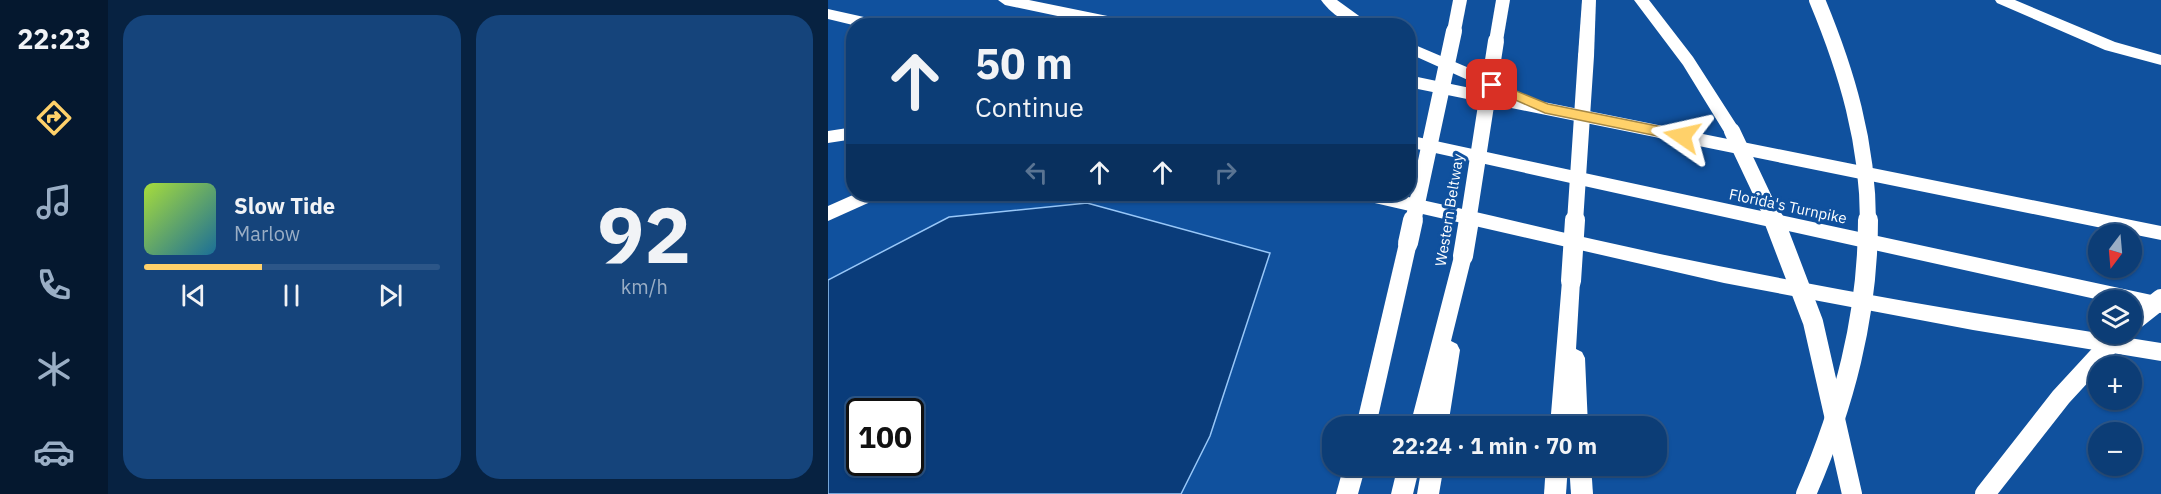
<!DOCTYPE html>
<html lang="en">
<head>
<meta charset="utf-8">
<style>
	body { margin:0; font-family:"IBM Plex Sans",sans-serif; background:#15447b; color:#f1f3f6; height:100vh; display:flex; flex-direction:column; font-size:22px; white-space:nowrap }
	* { box-sizing:border-box; margin:0 }
	p { font-size:20px; color:#9aaec5 }
	.icon { flex:none; width:33px; height:33px; fill:none; stroke:currentColor; stroke-width:2; stroke-linecap:round; stroke-linejoin:round }
	.map { position:relative; flex:1; overflow:hidden }
	.panel { display:flex; flex-direction:column; gap:15px; padding:15px; background:#072241; width:720px }
	.panel>* { flex:none }
	.banner { position:absolute; left:18px; top:18px; width:570px; height:183px; border-radius:24px; box-shadow:0 2px 4px #0004,0 0 0 2px #2c5688; background:#0c3d76; color:#f1f3f6; overflow:hidden }
	.needle { width:39px; rotate:196deg }
	.tools { position:absolute; left:1260px; top:224px; display:grid; gap:12px }
	.tools a { display:grid; place-items:center; width:54px; height:54px; border-radius:50%; background:#0c3d76; box-shadow:0 2px 4px #0004,0 0 0 2px #2c5688; font-size:30px }
	.speed { position:absolute; left:18px; top:398px; display:flex; gap:12px; font-size:30px; font-weight:700; text-align:center }
	.speed>* { display:grid; place-content:center; width:78px; height:78px; border-radius:50%; background:#0c3d76; box-shadow:0 2px 4px #0004,0 0 0 2px #2c5688; line-height:1 }
	.speed .limit { border:3px solid #111; border-radius:9px; background:#fff; color:#111 }
	.pin { position:absolute; display:grid; place-items:center; width:51px; height:51px; color:#fff; margin:-26px; border-radius:12px; box-shadow:0 3px 9px #0006 }
	.me { position:absolute; width:66px; margin:-33px; rotate:281deg; stroke-linejoin:round; filter:drop-shadow(0 0 4px #0008) }
	.turn { display:flex; align-items:center; gap:21px; height:126px; padding:0 30px; font-size:27px }
	.turn .icon { width:78px; height:78px; stroke-width:2.5 }
	.turn b { display:block; font-size:42px; line-height:51px }
	.lanes { display:flex; align-items:center; height:57px; padding:0 30px; background:#0003; justify-content:center; gap:30px; direction:ltr }
	.lanes .off { opacity:.35 }
	.panel .tile { flex:1; display:flex; flex-direction:column; justify-content:center; gap:9px; min-width:0; padding:0 21px; border-radius:24px; background:#15447b }
	.panel .dial { align-items:center; gap:0 }
	.dial b { font-size:78px; line-height:1 }
	.song { display:flex; align-items:center; gap:18px }
	.cover { width:72px; height:72px; border-radius:9px; background:linear-gradient(135deg,hsl(80 70% 55%),hsl(200 70% 35%)) }
	.played { height:6px; border-radius:3px; background:linear-gradient(90deg,#ffd16a 40%,#2c5688 40%) }
	.keys { display:flex; justify-content:space-around; direction:ltr }
	.panel .tiles { flex:1; display:grid; gap:15px; grid-template-columns:repeat(2,1fr) }
	.trip { position:absolute; left:494px; top:416px; width:345px; height:60px; border-radius:24px; background:#0c3d76; box-shadow:0 2px 4px #0004,0 0 0 2px #2c5688; font-weight:700; line-height:60px; text-align:center }
	main { display:flex; flex:1; min-height:0 }
	.dock { display:flex; flex-direction:column; width:108px; justify-content:space-around; align-items:center; background:#05182f; color:#9aaec5 }
	.dock .icon { width:42px; height:42px }
	.dock .current { color:#ffd16a }
	.dock b { font-size:27px; color:#f1f3f6 }
	.map>svg:first-child { display:block }
</style>
</head>
<body>
<main>
<nav class="dock">
<b>22:23</b>
<svg class="icon current" aria-label="directions" viewBox="0 0 24 24"><path d="M12 3l9 9-9 9-9-9zM9 14v-3h6M13 9l2 2-2 2"/></svg>
<svg class="icon" aria-label="music" viewBox="0 0 24 24"><path d="M9 18V5l10-2v13"/><circle cx="6" cy="18" r="3"/><circle cx="16" cy="16" r="3"/></svg>
<svg class="icon" aria-label="phone" viewBox="0 0 24 24"><path d="M5 4h4l2 5-3 2q2 4 5 5l2-3 5 2v4C11 20 4 13 5 4z"/></svg>
<svg class="icon" aria-label="climate" viewBox="0 0 24 24"><path d="M12 3v18M4 7l16 10M4 17L20 7"/></svg>
<svg class="icon" aria-label="car" viewBox="0 0 24 24"><path d="M5 17H2v-5l4-1 3-4h7l3 4 3 1v5h-3M9 17h6M6 11h13"/><circle cx="7" cy="17" r="2"/><circle cx="17" cy="17" r="2"/></svg>
</nav>
<section class="panel">
<div class="tiles">
<div class="tile">
<div class="song"><i class="cover"></i><div><b>Slow Tide</b><p>Marlow</p></div></div>
<div class="played"></div>
<div class="keys"><svg class="icon" aria-label="previous" viewBox="0 0 24 24"><path d="M18 5L8 12l10 7zM5 5v14"/></svg><svg class="icon" aria-label="pause" viewBox="0 0 24 24"><path d="M8 5v14M16 5v14"/></svg><svg class="icon" aria-label="next" viewBox="0 0 24 24"><path d="M6 5l10 7-10 7zM19 5v14"/></svg></div>
</div>
<div class="tile dial"><b>92</b><p>km/h</p></div>
</div>
</section>
<div class="map">
<svg width="1333" height="494" viewBox="0 0 1333 494">
	<rect width="100%" height="100%" fill="#10519e"/>
	<path fill="#0a3c7a" stroke="#98c7f8" stroke-width="1.5" fill-rule="evenodd" d="M259,203L442,253L382,436L353,494H0V280L121,217ZM32,411H82V462H32Z"/>
	<g fill="none" stroke-linecap="round" stroke-linejoin="round">
		<g fill="#fff" fill-rule="evenodd">
			<polygon points="170,0 201,0 304,21 311,26 277,26 177,5"/>
			<path d="M493,0H509L545,26C523,26 507,19 493,0Z"/>
			<polygon points="625,0 639,0 633,31 626,36 619,31"/>
			<polygon points="668,0 682,0 675,41 668,46 661,41"/>
			<polygon points="754,0 768,0 766,56 763,60 753,60 750,56"/>
			<polygon points="806,0 821,0 865,57 910,127 912,131 910,135 904,137 898,135 855,65"/>
			<polygon points="1167,0 1187,0 1287,42 1333,55 1333,65 1277,50 1169,3"/>
			<polygon points="0,9 54,21 61,26 29,26 0,19"/>
			<polygon points="580,42 681,85 683,89 676,94 1333,226 1333,240 580,87 580,75 671,94 580,53"/>
			<polygon points="26,127 26,139 0,143 0,131"/>
			<polygon points="580,135 1333,297 1333,313 1304,307 1304,300 1272,300 580,147"/>
			<polygon points="27,194 52,194 49,199 0,221 0,206"/>
			<path d="M529,194H567C655,213 744,235 832,254C998,289 1165,317 1333,343V361L1145,330L896,283L538,201L532,199Z"/>
			<polygon points="580,235 586,238 589,243 548,426 528,426 571,243 574,238"/>
			<polygon points="635,248 641,251 644,256 623,341 629,344 632,350 620,426 582,426 626,256 629,251"/>
			<polygon points="743,273 750,275 752,281 748,349 754,352 757,358 760,426 722,426 734,281 736,275"/>
			<polygon points="516,465 538,465 530,494 508,494"/>
			<polygon points="570,465 592,465 585,494 563,494"/>
			<polygon points="594,465 616,465 611,494 589,494"/>
			<polygon points="718,465 740,465 738,494 716,494"/>
			<polygon points="741,465 763,465 765,494 743,494"/>
		</g>
		<g stroke="#fff" stroke-width="16">
			<path d="M989,0C1019,72 1040,143 1040,222"/>
			<polyline points="904,131 947,222"/>
			<polyline points="585,222 626,31"/>
			<polyline points="640,222 668,41"/>
			<polyline points="747,222 758,56"/>
		</g>
		<g stroke="#fff" stroke-width="20">
			<polyline points="946,220 985,322 1024,494"/>
			<polyline points="580,243 585,220"/>
			<polyline points="635,256 641,220"/>
			<polyline points="743,281 747,220"/>
			<polyline points="1304,322 1333,299"/>
			<path d="M978,494C1016,406 1040,317 1040,220"/>
			<polyline points="1157,494 1233,397 1292,333"/>
		</g>
	</g>
	<polygon fill="#ffd16a" stroke="#a68845" stroke-width="1.5" points="664,81 720,104 854,131 860,136 854,141 717,113 660,88 660,82"/>
	<g text-anchor="middle" dominant-baseline="central" stroke-width="6" stroke-linejoin="round" paint-order="stroke">
		<g font-size="15" fill="#fff" stroke="#10519e">
			<text transform="translate(960 206) rotate(12)">Florida's Turnpike</text>
			<text transform="translate(621 210) rotate(-81)">Western Beltway</text>
		</g>
	</g>
</svg>
<div class="tools">
<a><svg class="needle" viewBox="-14 -14 28 28"><path d="M0-13l5 13h-10z" fill="#e53935"/><path d="M0 13l5-13h-10z" fill="#9aaec5"/></svg></a>
<a><svg class="icon" aria-label="layers" viewBox="0 0 24 24"><path d="M12 4l9 5-9 5-9-5zM3 14l9 5 9-5"/></svg></a>
<a>+</a>
<a>−</a>
</div>
<div class="speed"><div class="limit">100</div></div>
<div class="pin" style="left:664px;top:85px;background:#d93025"><svg class="icon" aria-label="arrive" viewBox="0 0 24 24"><path d="M6 21V4h12l-3 4 3 4H6"/></svg></div>
<svg class="me" style="left:854px;top:136px" viewBox="-20 -20 40 40"><path d="M0-17L14 15 0 8-14 15z" fill="#ffd16a" stroke="#fff" stroke-width="4"/></svg>
<div class="trip">22:24 · 1 min · 70 m</div>
<div class="banner">
<div class="turn"><svg class="icon" aria-label="ahead" viewBox="0 0 24 24"><path d="M12 20V5M6 11l6-6 6 6"/></svg><div><b>50 m</b>Continue</div></div>
<div class="lanes"><svg class="icon off" aria-label="left" viewBox="0 0 24 24"><path d="M17 20v-9H6M10 6l-5 5 5 5"/></svg><svg class="icon" aria-label="ahead" viewBox="0 0 24 24"><path d="M12 20V5M6 11l6-6 6 6"/></svg><svg class="icon" aria-label="ahead" viewBox="0 0 24 24"><path d="M12 20V5M6 11l6-6 6 6"/></svg><svg class="icon off" aria-label="right" viewBox="0 0 24 24"><path d="M7 20v-9h11M14 6l5 5-5 5"/></svg></div>
</div>
</div>
</main>
</body>
</html>
